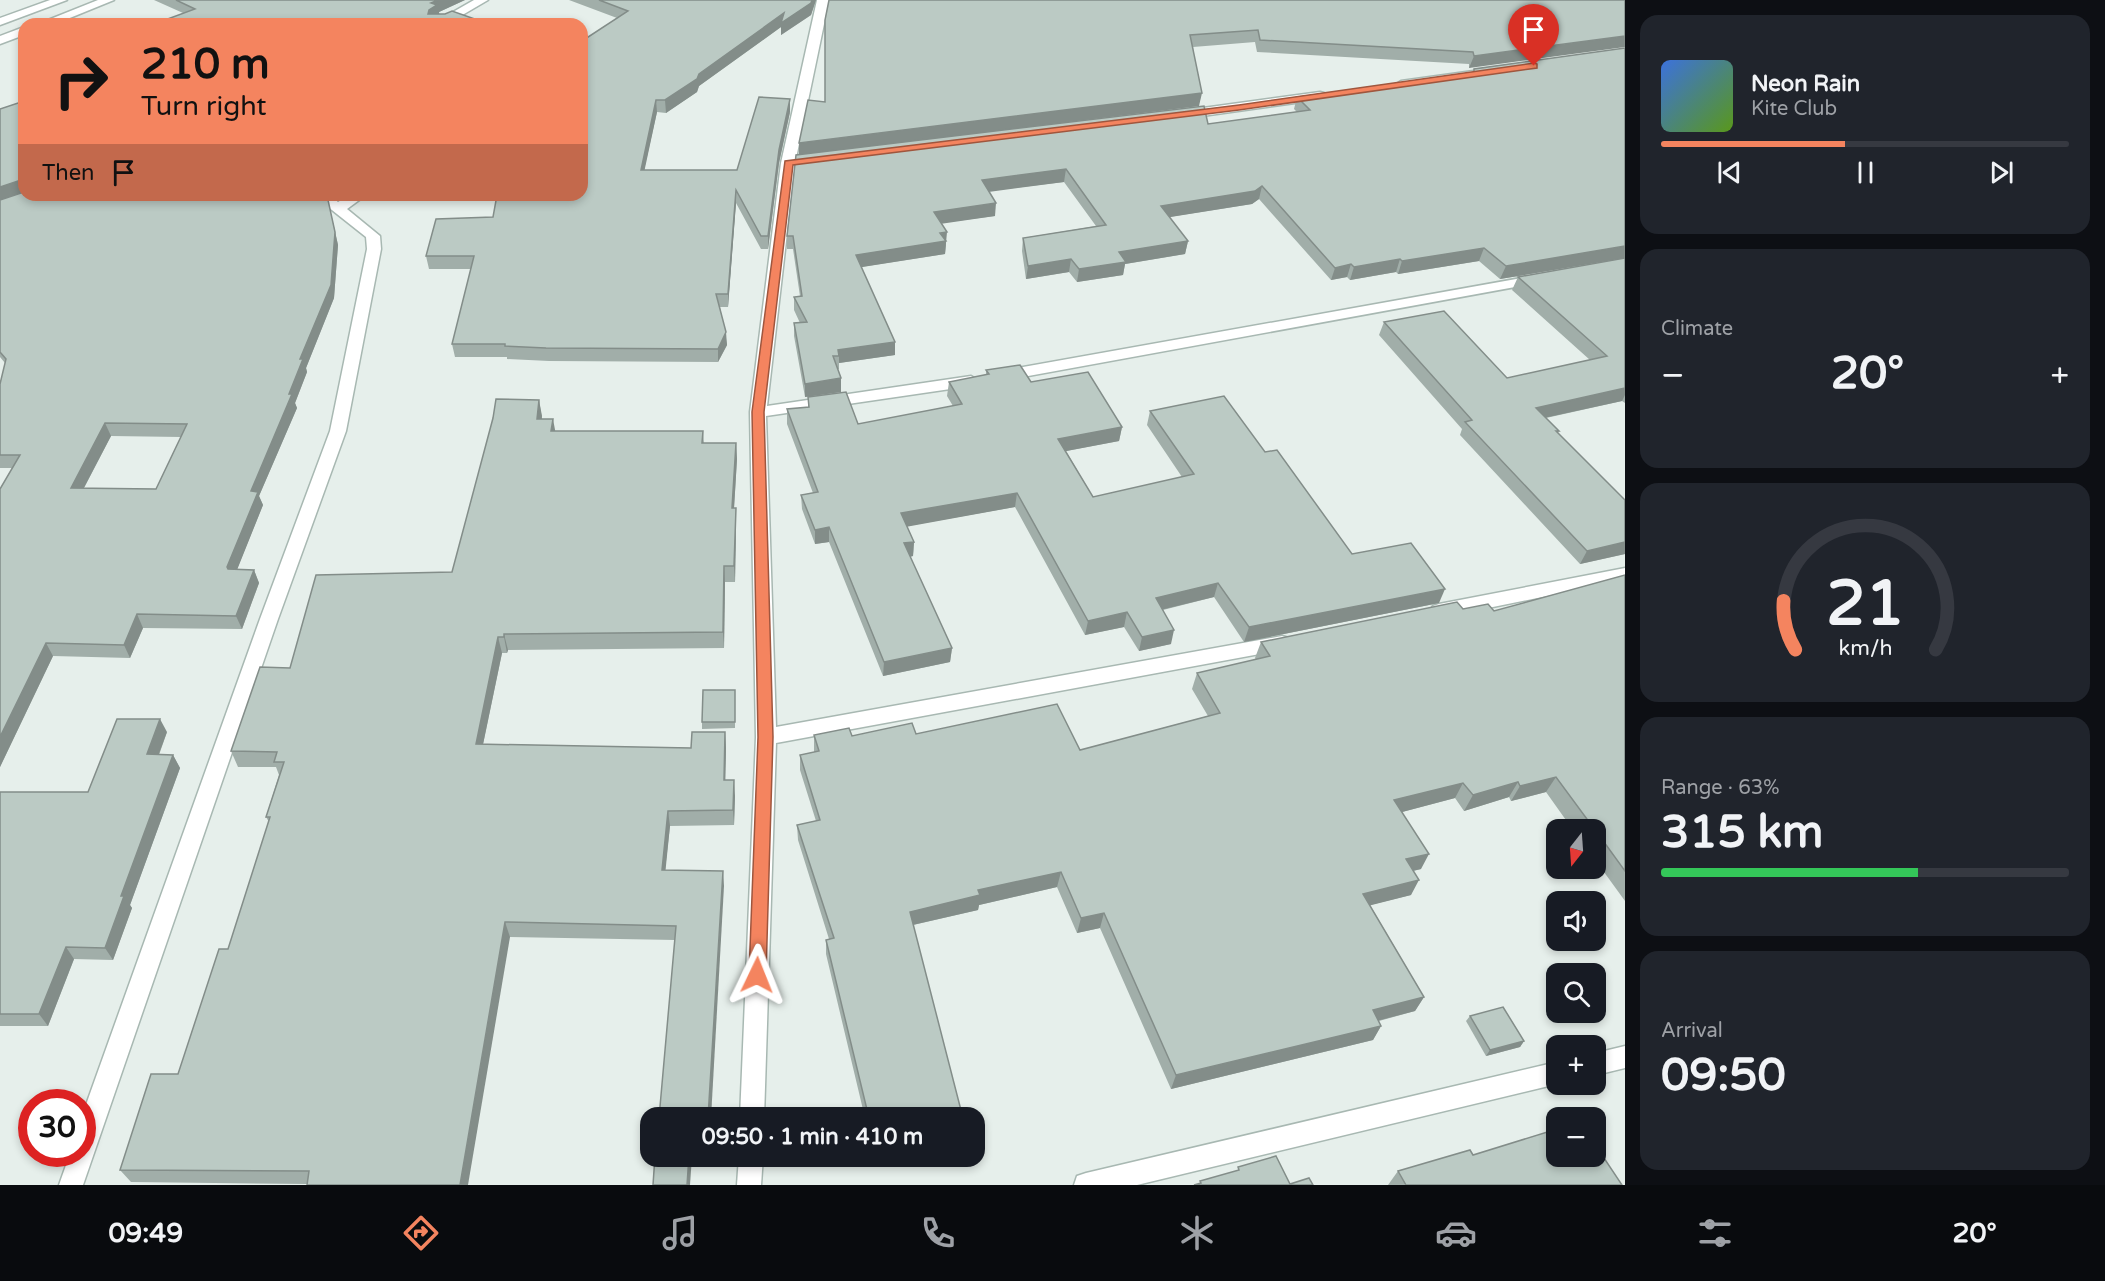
<!DOCTYPE html>
<html lang="en">
<head>
<meta charset="utf-8">
<style>
	body { margin:0; font-family:"Varela Round",sans-serif; background:#20242c; color:#f1f3f6; height:100vh; display:flex; flex-direction:column; font-size:22px; white-space:nowrap }
	* { box-sizing:border-box; margin:0 }
	p { font-size:20px; color:#9ea1a6 }
	.icon { flex:none; width:33px; height:33px; fill:none; stroke:currentColor; stroke-width:2; stroke-linecap:round; stroke-linejoin:round }
	.map { position:relative; flex:1; overflow:hidden }
	.details { display:flex; flex-direction:column; gap:15px; padding:15px; background:#0d0f14; width:480px }
	.details>* { flex:none }
	.top-card { position:absolute; left:18px; top:18px; width:570px; height:183px; border-radius:18px; box-shadow:0 3px 9px #0003; background:#f4845f; color:#111; overflow:hidden }
	.needle { width:39px; rotate:197deg }
	.fabs { position:absolute; left:1546px; top:819px; display:grid; gap:12px }
	.fabs a { display:grid; place-items:center; width:60px; height:60px; border-radius:12px; background:#171b24; box-shadow:0 3px 9px #0003; font-size:30px }
	.speed { position:absolute; left:18px; top:1089px; display:flex; gap:12px; font-size:30px; font-weight:700; text-align:center }
	.speed>* { display:grid; place-content:center; width:78px; height:78px; border-radius:50%; background:#171b24; box-shadow:0 3px 9px #0003; line-height:1 }
	.speed .limit { border:9px solid #d22; background:#fff; color:#111 }
	.pin { position:absolute; display:grid; place-items:center; width:51px; height:51px; color:#fff; margin:-62px -26px; border-radius:50% 50% 50% 0; rotate:-45deg; box-shadow:0 0 6px #0007 }
	.pin .icon { rotate:45deg }
	.me { position:absolute; width:66px; margin:-33px; rotate:2deg; stroke-linejoin:round; filter:drop-shadow(0 0 4px #0008) }
	.turn { display:flex; align-items:center; gap:21px; height:126px; padding:0 24px; font-size:27px }
	.turn .icon { width:78px; height:78px; stroke-width:2.5 }
	.turn b { display:block; font-size:42px; line-height:51px }
	.then { display:flex; align-items:center; height:57px; padding:0 24px; background:#0003; gap:12px; font-size:22px }
	.big { font-size:45px; font-weight:700; line-height:1.1 }
	.details .widget { flex:1; display:flex; flex-direction:column; justify-content:center; gap:9px; min-width:0; padding:0 21px; border-radius:18px; background:#20242c }
	.details .dial { align-items:center; gap:0 }
	.dial svg { height:156px; overflow:visible; fill:none; stroke:#363941; stroke-width:7; stroke-linecap:round; text-anchor:middle }
	.dial text { fill:#f1f3f6; stroke:none }
	.song { display:flex; align-items:center; gap:18px }
	.cover { width:72px; height:72px; border-radius:9px; background:linear-gradient(135deg,hsl(220 70% 55%),hsl(90 70% 35%)) }
	.played { height:6px; border-radius:3px; background:linear-gradient(90deg,#f4845f 45%,#363941 45%) }
	.keys { display:flex; justify-content:space-around; direction:ltr }
	.heat { display:flex; justify-content:space-between; align-items:center; font-size:33px; direction:ltr }
	.charge { height:9px; border-radius:4px; background:linear-gradient(90deg,#34c759 63%,#363941 0) }
	.trip { position:absolute; left:640px; top:1107px; width:345px; height:60px; border-radius:18px; background:#171b24; box-shadow:0 3px 9px #0003; font-weight:700; line-height:60px; text-align:center }
	.tab-bar { display:flex; height:96px; justify-content:space-around; align-items:center; background:#090b0e; color:#9ea1a6 }
	.tab-bar .icon { width:42px; height:42px }
	.tab-bar .current { color:#f4845f }
	.tab-bar b { font-size:27px; color:#f1f3f6 }
	main { display:flex; flex:1; min-height:0 }
	.map>svg:first-child { display:block }
</style>
</head>
<body>
<main>
<div class="map">
<svg width="1625" height="1185" viewBox="0 0 1625 1185">
	<rect width="100%" height="100%" fill="#e6efeb"/>
	<g fill="none" stroke-linecap="round" stroke-linejoin="round">
		<defs>
			<g id="minor">
				<polygon points="474,0 488,0 447,24 432,24"/>
				<polygon points="817,0 829,0 795,163 767,406 971,376 979,381 971,386 766,416 776,727 1282,636 1289,638 1291,643 1289,648 1282,650 776,743 764,1118 740,1118 756,737 750,412 781,163"/>
				<polygon points="1495,68 1501,72 1499,75 1401,89 1395,85 1401,81"/>
				<polygon points="1320,92 1324,93 1326,96 1324,99 1181,119 1175,115 1181,111"/>
				<polygon points="313,195 329,195 338,202 350,195 366,195 347,209 380,236 381,249 346,431 278,619 83,1185 59,1185 70,1154 82,1154 82,1116 260,619 330,431 367,249 366,237"/>
				<polygon points="1538,275 1543,276 1545,279 1543,282 1001,381 993,376 1001,371"/>
				<polygon points="1625,568 1625,580 1439,618 1433,616 1430,611 1433,606 1439,604"/>
				<polygon points="1625,1046 1625,1068 1596,1075 1596,1053"/>
				<polygon points="1557,1062 1557,1084 1137,1185 1074,1185 1077,1176 1086,1173"/>
				<polygon points="739,1156 763,1156 761,1185 737,1185"/>
			</g>
			<g id="tertiary">
				<polygon points="50,0 67,0 0,25 0,18"/>
				<polygon points="98,0 114,0 55,24 38,24"/>
				<polygon points="24,27 24,35 0,44 0,36"/>
			</g>
		</defs>
		<use href="#minor" stroke="#a8b8b2" stroke-width="3"/>
		<use href="#tertiary" stroke="#a8b8b2" stroke-width="3"/>
		<use href="#minor" fill="#fff" fill-rule="evenodd"/>
		<use href="#tertiary" fill="#fff" fill-rule="evenodd"/>
	</g>
	<g fill="#a1aea9" fill-rule="evenodd">
		<polygon points="154,0 465,0 439,12 439,14 489,24 183,13"/>
		<polygon points="569,0 816,0 811,15 781,35 781,27 699,86 697,92 666,113 657,112 644,170 737,170 790,112 779,163 768,249 761,249 736,203 728,307 720,307 727,345 718,362 549,361 507,359 507,357 455,357 452,344 471,269 429,269 426,256 493,217 617,18"/>
		<polygon points="829,0 1625,0 1469,68 1469,64 1257,52 1255,42 1193,47 1199,106 950,137 1208,124 1297,112 1294,109 1297,97 1472,76 1474,69 1625,258 1500,279 1479,261 1398,274 1396,272 1350,280 1347,277 1331,280 1259,199 1252,204 1169,217 1188,241 1185,254 1125,264 1123,275 1077,282 1069,272 1026,279 1022,251 1023,238 1096,226 1064,182 989,191 995,216 941,223 946,245 945,254 861,267 895,342 895,355 839,363 839,369 838,369 841,378 841,392 805,397 794,336 794,323 800,323 794,310 794,297 800,296 793,249 787,249 787,236 799,155 825,102"/>
		<path d="M24,101V195L328,200L338,245L334,298L306,368L307,372L295,403L297,408L259,496L263,505L237,569L254,570L259,583L242,629L143,628L130,658L53,656L0,767V489L12,468H0V384L5,363L0,357V109ZM111,436L181,437L156,489L84,488Z"/>
		<polygon points="1625,258 1625,403 1622,401 1546,418 1559,431 1558,433 1625,500 1625,554 1580,564 1460,435 1462,429 1379,335 1384,322 1507,378 1590,360 1512,290 1518,277"/>
		<polygon points="986,370 1031,382 1122,427 1119,441 1066,451 1093,497 1182,477 1147,425 1150,411 1265,452 1352,554 1439,603 1244,642 1214,597 1163,610 1171,644 1139,651 1124,627 1085,635 1015,507 907,526 914,542 913,556 910,557 952,648 950,662 883,676 829,542 815,544 802,509 801,495 813,493 787,424 787,409 808,407 808,397 858,424 953,406 947,396 949,382 986,375"/>
		<polygon points="539,400 542,419 555,431 703,431 704,443 736,443 737,459 734,508 736,508 736,525 735,582 725,582 724,648 508,650 507,653 502,653 483,744 691,748 725,732 726,748 725,780 735,796 734,825 670,826 665,870 724,886 675,940 510,937 307,1184 131,1182 120,1170 178,1074 228,949 269,822 266,817 279,775 276,767 238,767 231,751 290,668 452,572"/>
		<polygon points="1625,575 1625,901 1596,861 1596,830 1573,830 1546,792 1511,801 1509,797 1464,811 1455,798 1402,812 1421,869 1413,871 1411,895 1370,905 1424,997 1415,1011 1379,1021 1381,1026 1373,1040 1171,1089 1100,928 1077,933 1057,887 979,905 978,910 913,925 963,1118 865,1118 826,954 826,940 829,939 798,840 797,825 816,821 800,770 800,755 814,752 814,735 852,736 916,734 1080,750 1208,716 1192,689 1197,673 1256,660 1255,658 1261,642 1463,609 1494,611"/>
		<polygon points="735,690 735,728 702,729 702,722"/>
		<polygon points="167,732 159,755 173,755 180,768 130,905 132,908 113,960 74,959 48,1026 0,1026 0,792 88,792"/>
		<polygon points="1470,1016 1524,1041 1520,1047 1486,1056 1466,1021"/>
		<polygon points="1473,1155 1622,1185 1388,1185 1398,1171"/>
	</g>
	<g fill="#838d89">
		<polygon points="438,0 465,0 439,12 440,17 428,14 431,3"/>
		<polygon points="812,0 816,0 811,15 781,35 781,27 699,86 697,92 666,113 665,100 699,74 784,13"/>
		<polygon points="1625,36 1625,47 1469,68 1474,56"/>
		<polygon points="1202,93 1199,106 799,155 799,143"/>
		<polygon points="790,99 790,112 779,163 768,249 768,236 779,150"/>
		<polygon points="656,100 657,112 642,182 641,170"/>
		<polygon points="1066,169 1064,182 981,193 982,180"/>
		<polygon points="21,180 24,186 24,194 0,202 0,187"/>
		<polygon points="1262,186 1259,199 1252,204 1158,219 1161,206"/>
		<polygon points="736,190 736,203 728,307 728,294"/>
		<polygon points="328,200 338,245 334,298 306,368 307,372 295,403 297,408 259,496 263,505 233,580 227,567 251,491 289,394 300,359"/>
		<polygon points="996,203 995,216 933,225 934,212"/>
		<polygon points="947,232 945,254 856,268 856,255"/>
		<polygon points="1188,241 1185,254 1125,264 1123,275 1077,282 1079,269 1119,252"/>
		<polygon points="1625,246 1625,258 1500,279 1506,266"/>
		<polygon points="1484,248 1479,261 1398,274 1402,261"/>
		<polygon points="1071,259 1069,272 1026,279 1028,266"/>
		<polygon points="1400,259 1396,272 1350,280 1354,267"/>
		<polygon points="1351,264 1347,277 1331,280 1335,268"/>
		<polygon points="726,332 727,345 718,362 718,349"/>
		<polygon points="895,342 895,355 839,363 839,356 838,350"/>
		<polygon points="841,378 841,392 805,397 805,384"/>
		<polygon points="1625,388 1625,395 1622,401 1530,421 1536,408"/>
		<polygon points="539,400 542,416 540,435 537,419"/>
		<polygon points="553,419 556,435 551,431"/>
		<polygon points="105,423 111,436 77,501 71,488"/>
		<polygon points="1122,427 1119,441 1056,453 1058,439"/>
		<polygon points="736,443 737,459 733,525 732,508"/>
		<polygon points="1017,493 1015,507 900,528 901,513"/>
		<polygon points="736,508 736,525 735,582 734,566"/>
		<polygon points="829,527 829,542 815,544 815,530"/>
		<polygon points="914,542 913,556 903,558 904,543"/>
		<polygon points="1625,542 1625,554 1580,564 1587,551"/>
		<polygon points="724,566 725,582 724,648 723,632"/>
		<polygon points="254,570 259,583 242,629 236,616"/>
		<polygon points="1218,583 1214,597 1152,612 1156,598"/>
		<polygon points="1445,589 1439,603 1244,642 1249,627"/>
		<polygon points="1127,612 1124,627 1085,635 1088,621"/>
		<polygon points="137,614 143,628 130,658 124,645"/>
		<polygon points="1174,630 1171,644 1139,651 1142,637"/>
		<polygon points="504,634 508,650 507,653 504,637"/>
		<polygon points="498,637 502,653 480,759 476,744"/>
		<polygon points="46,643 53,656 0,767 0,737"/>
		<polygon points="952,648 950,662 883,676 884,662"/>
		<polygon points="160,719 167,732 154,767 147,754"/>
		<polygon points="725,732 726,748 725,796 724,780"/>
		<polygon points="173,755 180,768 130,905 132,908 113,960 105,948 121,896"/>
		<polygon points="1556,777 1546,792 1511,801 1520,786"/>
		<polygon points="734,780 735,796 734,825 733,810"/>
		<polygon points="1518,782 1509,797 1464,811 1473,795"/>
		<polygon points="1463,783 1455,798 1387,816 1394,800"/>
		<polygon points="668,811 670,826 664,885 662,870"/>
		<polygon points="1429,854 1421,869 1399,874 1406,859"/>
		<polygon points="723,871 724,886 711,1118 708,1118"/>
		<polygon points="1061,872 1057,887 979,905 978,910 908,926 910,912 978,890"/>
		<polygon points="1419,880 1411,895 1356,909 1363,894"/>
		<polygon points="1104,913 1100,928 1077,933 1081,918"/>
		<polygon points="505,922 510,937 468,1185 460,1185"/>
		<polygon points="66,947 74,959 48,1026 39,1014"/>
		<polygon points="1424,997 1415,1011 1365,1024 1373,1010"/>
		<polygon points="1381,1026 1373,1040 1171,1089 1176,1075"/>
		<polygon points="1524,1041 1520,1047 1486,1056 1490,1050"/>
		<polygon points="689,1156 692,1156 690,1185 687,1185"/>
	</g>
	<g fill="#bbcac4" stroke="#838d89" stroke-width="1.5" fill-rule="evenodd">
		<polygon points="176,0 438,0 431,3 437,5 429,10 428,14 445,14 452,11 489,24 154,24 195,9"/>
		<polygon points="599,0 812,0 811,3 781,23 784,13 699,74 697,79 665,100 656,100 641,170 737,170 759,97 790,99 779,150 768,236 761,236 736,190 728,294 716,294 726,332 718,349 546,348 505,346 505,344 452,344 474,256 426,256 436,219 493,217 497,195 582,195 582,41 628,11"/>
		<polygon points="829,0 1625,0 1625,36 1474,56 1473,52 1260,40 1258,30 1190,35 1202,93 799,143 808,100 825,102 825,20"/>
		<polygon points="1625,48 1625,246 1506,266 1484,248 1402,261 1400,259 1354,267 1351,264 1335,268 1262,186 1255,191 1161,206 1188,241 1119,252 1126,262 1079,269 1071,259 1028,266 1023,238 1106,225 1066,169 982,180 996,203 934,212 947,232 940,233 946,241 856,255 895,342 838,350 839,356 833,356 841,378 805,384 794,323 807,322 794,297 802,296 793,236 787,236 796,155 1204,106 1208,124 1310,110 1297,97 1474,76 1474,69"/>
		<polygon points="24,101 24,180 21,180 0,187 0,109"/>
		<path d="M24,192V195H322L328,200L335,232L331,285L300,359H303L289,394H292L251,491L258,492L227,567L228,569L254,570L236,616L137,614L124,645L46,643L0,737V489L20,455H0V384L6,359L0,352V200ZM105,423L187,424L156,489L71,488Z"/>
		<polygon points="1625,258 1625,388 1536,408 1559,431 1556,431 1625,500 1625,542 1587,551 1465,422 1472,420 1384,322 1444,311 1507,378 1607,356 1518,277"/>
		<polygon points="1020,365 1031,382 1088,372 1122,427 1058,439 1093,497 1194,474 1150,411 1224,396 1265,452 1277,450 1352,554 1411,543 1445,589 1249,627 1218,583 1156,598 1174,630 1142,637 1127,612 1088,621 1017,493 901,513 914,542 904,543 952,648 884,662 829,527 815,530 801,495 818,492 787,409 809,407 808,397 846,392 858,424 962,404 949,382 989,374 986,370"/>
		<polygon points="496,399 539,400 537,419 553,419 551,431 703,431 702,443 736,443 732,508 736,508 734,566 724,566 723,632 504,634 504,637 498,637 476,744 691,748 692,732 725,732 724,780 734,780 733,810 668,811 662,870 723,871 708,1118 659,1118 676,926 505,922 460,1185 307,1185 309,1171 120,1170 151,1074 178,1074 219,949 228,949 270,817 266,817 284,762 274,762 277,752 231,751 260,667 290,668 316,575 452,572 493,418"/>
		<polygon points="1625,575 1625,871 1596,831 1596,830 1595,830 1556,777 1520,786 1518,782 1473,795 1463,783 1394,800 1429,854 1406,859 1419,880 1363,894 1424,997 1373,1010 1381,1026 1176,1075 1104,913 1081,918 1061,872 978,890 980,895 910,912 963,1118 869,1118 826,940 834,938 797,825 820,820 800,755 819,751 814,735 849,728 852,736 912,723 916,734 1057,704 1080,750 1220,713 1197,673 1270,656 1261,642 1457,602 1463,609 1488,604 1494,611"/>
		<polygon points="703,690 735,690 735,722 702,722"/>
		<polygon points="117,719 160,719 147,754 173,755 121,896 124,896 105,948 66,947 39,1014 0,1014 0,792 88,792"/>
		<polygon points="1503,1007 1524,1041 1490,1050 1470,1016"/>
		<polygon points="1557,1129 1557,1156 1596,1156 1596,1146 1622,1185 1406,1185 1398,1171 1470,1150 1473,1155"/>
		<polygon points="655,1156 689,1156 687,1185 653,1185"/>
		<polygon points="1276,1156 1290,1184 1309,1178 1313,1185 1194,1185 1201,1183 1200,1181 1239,1170 1238,1167"/>
	</g>
	<polygon fill="#f4845f" stroke="#9f563e" stroke-width="1.5" points="1534,63 1537,64 1537,68 1239,110 793,165 764,412 773,737 766,975 763,980 757,982 751,980 749,975 758,737 752,412 785,161 1239,105"/>
</svg>
<div class="fabs">
<a><svg class="needle" viewBox="-14 -14 28 28"><path d="M0-13l5 13h-10z" fill="#e53935"/><path d="M0 13l5-13h-10z" fill="#9ea1a6"/></svg></a>
<a><svg class="icon" aria-label="sound" viewBox="0 0 24 24"><path d="M4 9h4l5-4v14l-5-4H4zM17 9q2 3 0 6"/></svg></a>
<a><svg class="icon" aria-label="search" viewBox="0 0 24 24"><circle cx="10" cy="10" r="6"/><path d="M15 15l6 6"/></svg></a>
<a>+</a>
<a>−</a>
</div>
<div class="speed"><div class="limit">30</div></div>
<div class="pin" style="left:1534px;top:66px;background:#d93025"><svg class="icon" aria-label="arrive" viewBox="0 0 24 24"><path d="M6 21V4h12l-3 4 3 4H6"/></svg></div>
<svg class="me" style="left:757px;top:975px" viewBox="-20 -20 40 40"><path d="M0-17L14 15 0 8-14 15z" fill="#f4845f" stroke="#fff" stroke-width="4"/></svg>
<div class="trip">09:50 · 1 min · 410 m</div>
<div class="top-card">
<div class="turn"><svg class="icon" aria-label="right" viewBox="0 0 24 24"><path d="M7 20v-9h11M14 6l5 5-5 5"/></svg><div><b>210 m</b>Turn right</div></div>
<div class="then">Then<svg class="icon" aria-label="arrive" viewBox="0 0 24 24"><path d="M6 21V4h12l-3 4 3 4H6"/></svg></div>
</div>
</div>
<section class="details">
<div class="widget">
<div class="song"><i class="cover"></i><div><b>Neon Rain</b><p>Kite Club</p></div></div>
<div class="played"></div>
<div class="keys"><svg class="icon" aria-label="previous" viewBox="0 0 24 24"><path d="M18 5L8 12l10 7zM5 5v14"/></svg><svg class="icon" aria-label="pause" viewBox="0 0 24 24"><path d="M8 5v14M16 5v14"/></svg><svg class="icon" aria-label="next" viewBox="0 0 24 24"><path d="M6 5l10 7-10 7zM19 5v14"/></svg></div>
</div>
<div class="widget"><p>Climate</p>
<div class="heat"><a>−</a><b class="big">20°</b><a>+</a></div>
</div>
<div class="widget dial"><svg viewBox="0 0 100 80">
<path d="M14 69A42 42 0 1 1 86 69"/>
<path d="M14 69A42 42 0 0 1 8 44" stroke="#f4845f"/>
<text x="50" y="56" font-size="32" font-weight="700">21</text>
<text x="50" y="72" font-size="11">km/h</text>
</svg></div>
<div class="widget"><p>Range · 63%</p><b class="big">315 km</b><div class="charge"></div></div>
<div class="widget"><p>Arrival</p><b class="big">09:50</b></div>
</section>
</main>
<nav class="tab-bar">
<b>09:49</b>
<svg class="icon current" aria-label="directions" viewBox="0 0 24 24"><path d="M12 3l9 9-9 9-9-9zM9 14v-3h6M13 9l2 2-2 2"/></svg>
<svg class="icon" aria-label="music" viewBox="0 0 24 24"><path d="M9 18V5l10-2v13"/><circle cx="6" cy="18" r="3"/><circle cx="16" cy="16" r="3"/></svg>
<svg class="icon" aria-label="phone" viewBox="0 0 24 24"><path d="M5 4h4l2 5-3 2q2 4 5 5l2-3 5 2v4C11 20 4 13 5 4z"/></svg>
<svg class="icon" aria-label="climate" viewBox="0 0 24 24"><path d="M12 3v18M4 7l16 10M4 17L20 7"/></svg>
<svg class="icon" aria-label="car" viewBox="0 0 24 24"><path d="M5 17H2v-5l4-1 3-4h7l3 4 3 1v5h-3M9 17h6M6 11h13"/><circle cx="7" cy="17" r="2"/><circle cx="17" cy="17" r="2"/></svg>
<svg class="icon" aria-label="filters" viewBox="0 0 24 24"><path d="M4 7h16M4 17h16"/><circle cx="9" cy="7" r="2"/><circle cx="15" cy="17" r="2"/></svg>
<b>20°</b>
</nav>
</body>
</html>
